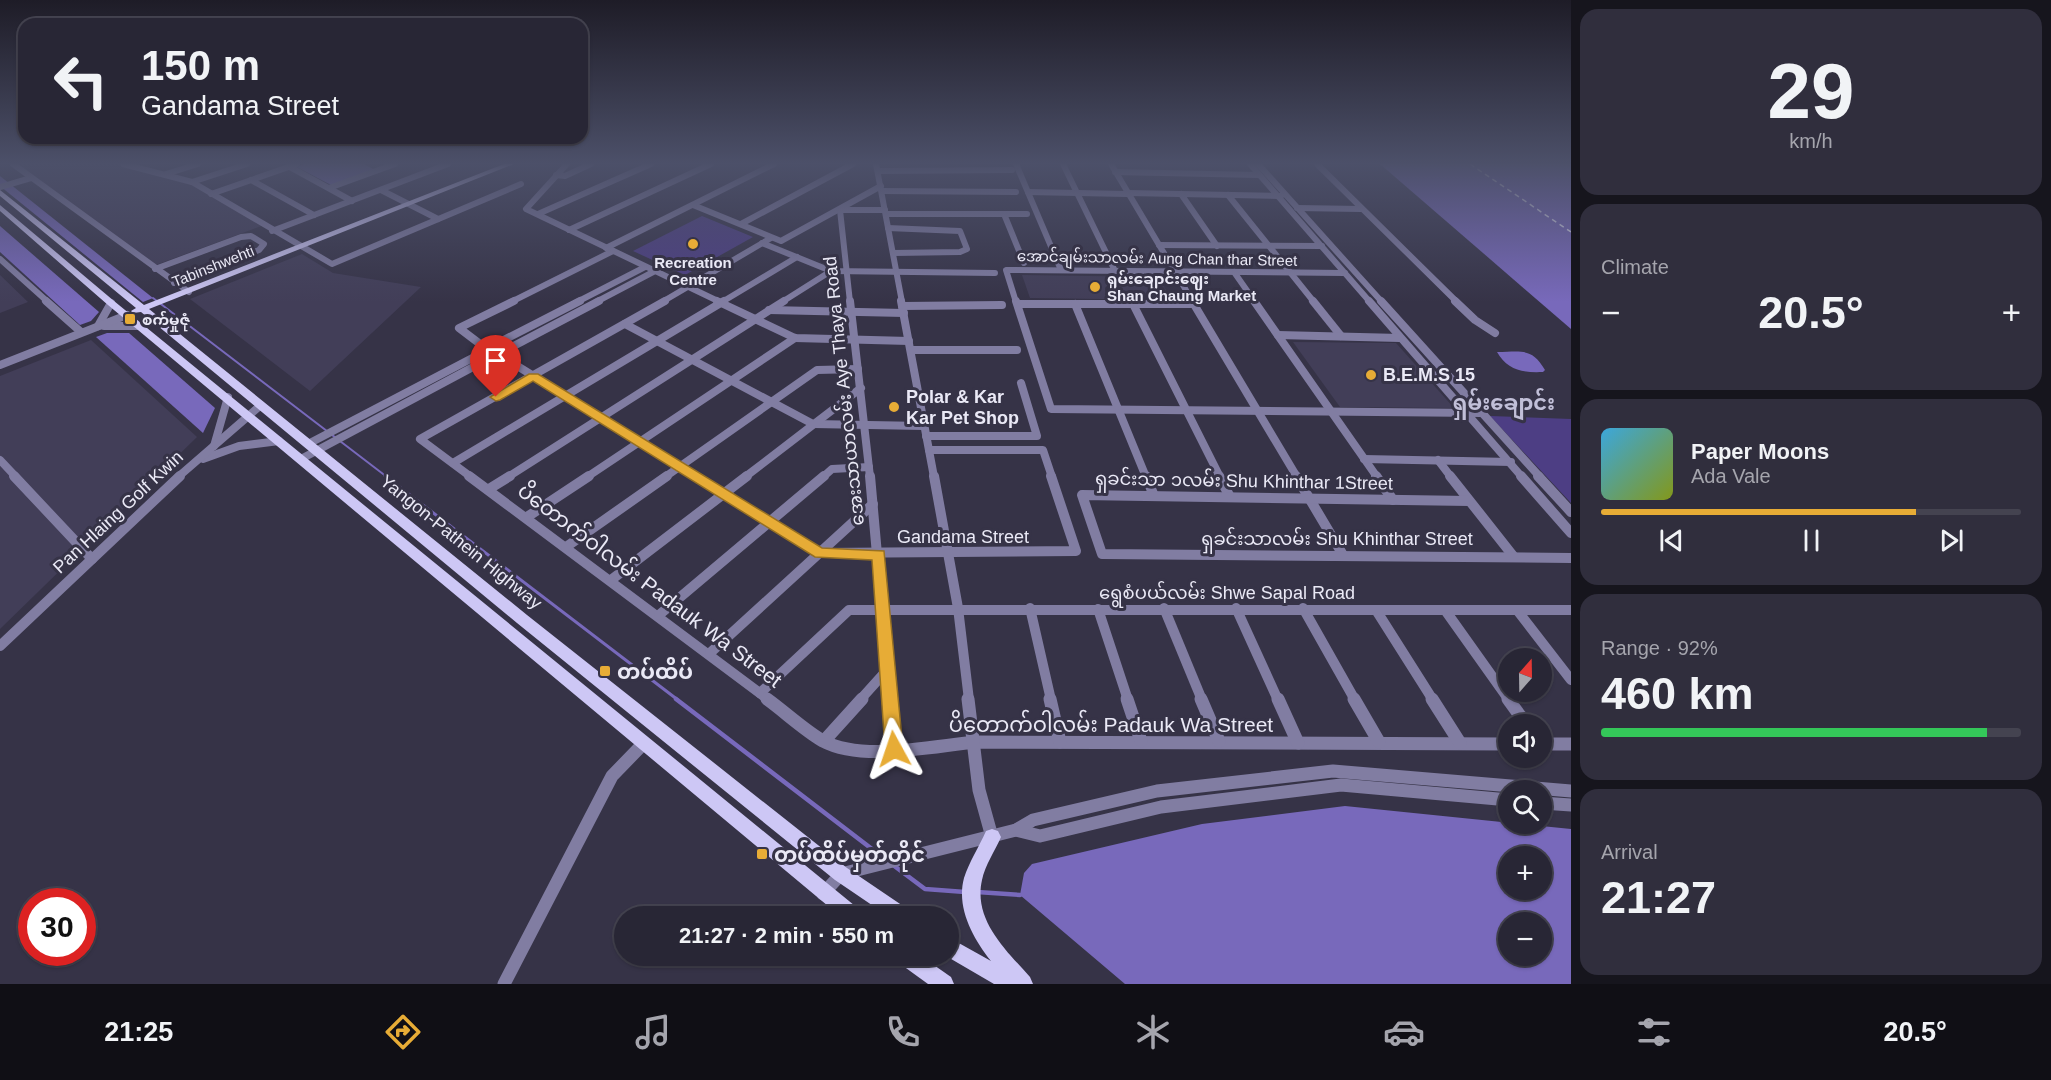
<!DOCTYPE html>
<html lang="en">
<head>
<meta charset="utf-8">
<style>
	body { margin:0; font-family:Helvetica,"Noto Sans Myanmar",sans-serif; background:#302e3d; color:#f1f3f6; height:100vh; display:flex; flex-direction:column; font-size:22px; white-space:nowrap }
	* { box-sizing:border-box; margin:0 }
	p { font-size:20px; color:#a5a5ad }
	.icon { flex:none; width:33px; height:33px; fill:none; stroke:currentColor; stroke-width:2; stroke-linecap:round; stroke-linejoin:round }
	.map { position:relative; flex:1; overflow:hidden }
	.side { display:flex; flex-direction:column; gap:9px; padding:9px; background:#16151d; width:480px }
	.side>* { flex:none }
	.guide { position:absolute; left:18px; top:18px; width:570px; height:126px; border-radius:18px; box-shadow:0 2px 4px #0004,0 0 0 2px #444350; background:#282635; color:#f1f3f6; overflow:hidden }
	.needle { width:39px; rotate:20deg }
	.tools { position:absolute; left:1498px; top:648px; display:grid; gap:12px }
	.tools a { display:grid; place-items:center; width:54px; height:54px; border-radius:50%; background:#282635; box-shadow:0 2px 4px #0004,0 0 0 2px #444350; font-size:30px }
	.speed { position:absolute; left:18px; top:888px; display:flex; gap:12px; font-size:30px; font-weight:700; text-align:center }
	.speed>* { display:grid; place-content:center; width:78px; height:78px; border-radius:50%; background:#282635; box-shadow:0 2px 4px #0004,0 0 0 2px #444350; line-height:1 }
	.speed .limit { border:9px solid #d22; background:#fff; color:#111 }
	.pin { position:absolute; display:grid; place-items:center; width:51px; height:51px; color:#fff; margin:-62px -26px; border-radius:50% 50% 50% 0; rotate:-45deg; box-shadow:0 0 6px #0007 }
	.pin .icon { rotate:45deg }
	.me { position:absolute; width:66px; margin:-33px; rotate:355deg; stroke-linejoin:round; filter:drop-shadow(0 0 4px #0008) }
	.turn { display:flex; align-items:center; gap:21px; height:126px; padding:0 24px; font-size:27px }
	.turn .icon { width:78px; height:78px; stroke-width:2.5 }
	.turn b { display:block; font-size:42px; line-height:51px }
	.big { font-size:45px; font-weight:700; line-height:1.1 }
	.side .tile { flex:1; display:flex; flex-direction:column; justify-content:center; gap:9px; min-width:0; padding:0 21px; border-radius:18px; background:#302e3d }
	.side .dial { align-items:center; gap:0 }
	.dial b { font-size:78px; line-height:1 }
	.song { display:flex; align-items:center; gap:18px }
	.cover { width:72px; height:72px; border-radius:9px; background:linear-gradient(135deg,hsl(200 70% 55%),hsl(70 70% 35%)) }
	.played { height:6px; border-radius:3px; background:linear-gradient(90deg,#e7ac36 75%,#444350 75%) }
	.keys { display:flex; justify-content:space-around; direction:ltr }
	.heat { display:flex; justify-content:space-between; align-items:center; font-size:33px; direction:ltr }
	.charge { height:9px; border-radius:4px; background:linear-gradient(90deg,#34c759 92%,#444350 0) }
	.trip { position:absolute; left:614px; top:906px; width:345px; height:60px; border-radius:30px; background:#282635; box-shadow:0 2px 4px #0004,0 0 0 2px #444350; font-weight:700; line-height:60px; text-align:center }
	.menu { display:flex; height:96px; justify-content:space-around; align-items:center; background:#100f15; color:#a5a5ad }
	.menu .icon { width:42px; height:42px }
	.menu .current { color:#e7ac36 }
	.menu b { font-size:27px; color:#f1f3f6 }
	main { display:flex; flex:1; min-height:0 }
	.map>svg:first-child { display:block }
</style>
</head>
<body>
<main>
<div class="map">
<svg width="1571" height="984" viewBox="0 0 1571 984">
	<rect width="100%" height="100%" fill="#363347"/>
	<g fill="#423e58">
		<polygon points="17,164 130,164 194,180 267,224 153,266"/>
		<polygon points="302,254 333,273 421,287 310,391 190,299"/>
		<polygon points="0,275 28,302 0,313"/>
		<polygon points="1022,275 1158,277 1172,300 1030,298"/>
		<polygon points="91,340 197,437 0,629 0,376"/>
		<polygon points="1293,342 1396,343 1454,408 1340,407"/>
	</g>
	<g fill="#4d3e84">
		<polygon points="702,216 753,237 685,275 633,251"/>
		<polygon points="1490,416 1571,419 1571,503"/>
	</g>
	<g fill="#7869bb" fill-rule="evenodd">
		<polygon points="304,164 364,164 375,170 331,185 297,167"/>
		<polygon points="1380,164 1571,164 1571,329"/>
		<polygon points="0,176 153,298 143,302 0,186"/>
		<polygon points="0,226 99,312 91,321 80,325 0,252"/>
		<polygon points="107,333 129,333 215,408 203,433 96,337"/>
		<path d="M1497,352C1521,352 1532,347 1545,370L1543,372C1523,373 1507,370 1497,352Z"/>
		<path d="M1345,806L1571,829V984H1125L1020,895L1024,873L1032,864L1202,824ZM1509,856H1542V890H1509ZM1542,922V956H1509V922Z"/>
	</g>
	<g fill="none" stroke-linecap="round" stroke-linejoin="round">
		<polyline stroke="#7869bb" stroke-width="2" points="153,298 387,477"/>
		<polyline stroke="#7869bb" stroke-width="3" points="385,476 678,700"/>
		<g stroke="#7869bb" stroke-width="4.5">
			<polyline points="676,699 885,859"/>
			<polyline points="893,865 925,889 965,892"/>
			<polyline points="977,892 1020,895"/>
		</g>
		<polyline stroke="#e1dff5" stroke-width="1.5" stroke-dasharray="5 4" stroke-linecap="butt" points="1470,164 1571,232"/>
		<g stroke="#817da2" stroke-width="6">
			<polyline points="13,164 189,292"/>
			<polyline points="123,164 192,182 332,264 521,184"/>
			<polyline points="567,164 526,209 720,302"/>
			<polyline points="876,164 902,302"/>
			<polyline points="1016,164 1061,270"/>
			<polyline points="1063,164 1115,271"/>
			<polyline points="1111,164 1193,302"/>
			<polyline points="1250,164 1370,302"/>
			<polyline points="1258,164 1382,302"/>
			<polyline points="1317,164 1457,302"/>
			<polyline points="290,167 352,201"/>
			<polyline points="878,171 1012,170"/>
			<polyline points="1115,172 1259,175"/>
			<polyline points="166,174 198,164"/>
			<polyline points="556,175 565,176 591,164"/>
			<polyline points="251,180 314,215"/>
			<polyline points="192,182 247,164"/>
			<polyline points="0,187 31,178"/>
			<polyline points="329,188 395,164"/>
			<polyline points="381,190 438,219"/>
			<polyline points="882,191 1016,192"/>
			<polyline points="1028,192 1128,194"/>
			<polyline points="1128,193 1281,196"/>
			<polyline points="211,194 297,164"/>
			<polyline points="1181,194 1217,246"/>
			<polyline points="1228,195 1314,302"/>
			<polyline points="693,205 781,241 881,186"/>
			<polyline points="1297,208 1361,209"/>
			<polyline points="538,214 651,164"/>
			<polyline points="886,214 1027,214"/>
			<polyline points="1004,214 1024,263"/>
			<polyline points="741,224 853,164"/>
			<polyline points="888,228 960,231 967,249 960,252 893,253"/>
			<polyline points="569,230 711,164"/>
			<polyline points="272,231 448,164"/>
			<polyline points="762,243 831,271 995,273"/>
			<polyline points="1159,245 1322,246"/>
			<polyline points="606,248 774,164"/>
			<polyline points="0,259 48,302"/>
			<polyline points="155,269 241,237 251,236 264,244 259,250 174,283"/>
			<polyline points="1234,272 1255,302"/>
			<polyline points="511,302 613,251"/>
			<polyline points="577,302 645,267"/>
			<polyline points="596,302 655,271"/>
			<polyline points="662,302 771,238"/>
			<polyline points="722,302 797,257"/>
			<polyline points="782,302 831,271"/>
			<polyline points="850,302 840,210 885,210"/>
			<polyline points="1016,302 1006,270 1345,273"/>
		</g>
		<g stroke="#817da2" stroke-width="8">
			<polyline points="46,301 81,332"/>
			<polyline points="717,301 795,338 909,341"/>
			<polyline points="850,301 870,477"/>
			<polyline points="901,301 934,477"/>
			<polyline points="1016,301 1051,409 1482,413"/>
			<polyline points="1192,301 1297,477"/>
			<polyline points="1254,301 1377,477"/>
			<polyline points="1313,301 1341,336"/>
			<polyline points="1369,301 1522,477"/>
			<polyline points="1381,301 1540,477"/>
			<polyline points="1455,301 1475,320 1495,333"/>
			<polyline points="1018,304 1193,304"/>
			<polyline points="1075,304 1146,477"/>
			<polyline points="1133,304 1220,477"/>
			<polyline points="902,306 1002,305"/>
			<polyline points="769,310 904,313"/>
			<polyline points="625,324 813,424 924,426"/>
			<polyline points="98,326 111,303"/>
			<polyline points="104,326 142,326"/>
			<polyline points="1278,335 1400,338"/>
			<polygon points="498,343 508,349 501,356 488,359 480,354 484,347"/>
			<polyline points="498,343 580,301"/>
			<polyline points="484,347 459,328 514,301"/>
			<polyline points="508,349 599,301"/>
			<polyline points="911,350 1017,350"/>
			<polyline points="501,356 697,477"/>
			<polyline points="0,365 127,315"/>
			<polyline points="926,436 1037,436 1021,383"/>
			<polyline points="308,444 480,354"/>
			<polyline points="214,446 228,397"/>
			<polyline points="929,450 1043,450 1052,477"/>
			<polyline points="203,459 239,446 279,441"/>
			<polyline points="301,459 488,359"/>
			<polyline points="1364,459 1511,462"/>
			<polyline points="0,460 16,477"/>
			<polyline points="1438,460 1451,477"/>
			<polyline points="453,463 724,301"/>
			<polyline points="178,477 261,405"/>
			<polyline points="471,477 420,439 665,301"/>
			<polyline points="508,477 784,301"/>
			<polyline points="587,477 795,338"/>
			<polyline points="665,477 817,370 858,369"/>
			<polyline points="745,477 861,388"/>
			<polyline points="823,477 832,469 869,467"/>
		</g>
		<g stroke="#817da2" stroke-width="10">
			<polyline points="14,476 92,559"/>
			<polyline points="469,476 769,700"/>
			<polyline points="695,476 820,553 1076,551 1051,476"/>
			<polyline points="870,476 890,700"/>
			<polyline points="934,476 958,608 969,700"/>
			<polyline points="1146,476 1154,496"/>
			<polyline points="1219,476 1230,497"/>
			<polyline points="1296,476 1343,555"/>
			<polyline points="1376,476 1393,500"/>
			<polyline points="1450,476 1514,557"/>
			<polyline points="1521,476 1571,533"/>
			<polyline points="1538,476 1571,512"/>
			<polyline points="489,489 510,476"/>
			<polyline points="1469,501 1082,495 1102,554 1571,558"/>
			<polyline points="527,517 589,476"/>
			<polyline points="566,547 667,476"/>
			<polyline points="611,580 747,476"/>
			<polyline points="1030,608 1051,700"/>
			<polyline points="1164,608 1202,700"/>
			<polyline points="1236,608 1278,700"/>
			<polyline points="1303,608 1355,700"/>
			<polyline points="1098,609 1128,700"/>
			<polyline points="1376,610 1433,700"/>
			<polyline points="1445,610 1509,700"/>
			<polyline points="1517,610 1571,680"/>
			<polyline points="659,615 824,476"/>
			<polyline points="0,646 180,476"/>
			<polyline points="710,653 873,504"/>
			<polyline points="760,693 849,610 1571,610"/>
			<polyline points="860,700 887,670"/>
		</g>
		<g stroke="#817da2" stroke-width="13">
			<path d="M767,699C785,712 804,730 823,741C862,762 933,746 976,742L1509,744"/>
			<polyline points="890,699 894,749"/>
			<polyline points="968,699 979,790 992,837"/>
			<polyline points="1050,699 1060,742"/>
			<polyline points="1127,699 1141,741"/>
			<polyline points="1201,699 1219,741"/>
			<polyline points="1278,699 1298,743"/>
			<polyline points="1354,699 1379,742"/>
			<polyline points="1432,699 1460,743"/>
			<polyline points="1508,699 1526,724"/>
			<polyline points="824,741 862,699"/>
			<polyline points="1542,744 1571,744"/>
			<polyline points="1542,803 1571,805"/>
			<polyline points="1016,830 1040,836 1161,807 1341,785 1509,800"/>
			<polyline points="823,894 841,874 1016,830 1033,820 1157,791 1333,771 1571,791"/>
			<polyline points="504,984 612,776 643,744"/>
		</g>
		<g fill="#cdc7f5" fill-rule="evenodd">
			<polygon points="504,164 514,164 149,309 527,615 847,868 909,910 912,916 888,916 835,880 517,623 141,312 133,313 131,311 136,308 0,196 0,190 144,305"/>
			<polygon points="0,205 114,301 860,910 863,916 840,916 108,305 0,211"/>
			<path d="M992,829L998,831L1001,837C995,851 985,865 982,880C973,920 1006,950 1030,977L1033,984H994L946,956H948V937L991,961C973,938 956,908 964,878C969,862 979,847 986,831Z"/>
			<polygon points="897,956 921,956 951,977 954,984 928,984 899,963"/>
		</g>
	</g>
	<linearGradient id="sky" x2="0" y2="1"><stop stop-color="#1e1c27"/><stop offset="0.54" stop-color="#4c5069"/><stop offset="1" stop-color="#4c5069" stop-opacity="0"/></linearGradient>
	<rect width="1571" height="302" fill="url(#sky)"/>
	<polygon fill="#e7ac36" stroke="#967023" stroke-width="1.5" points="529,374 538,374 822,548 884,551 903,749 901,755 894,757 888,755 885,749 872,560 815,557 533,381 500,400 496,401 490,397"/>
	<g fill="#e7ac36" stroke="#363347" stroke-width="2">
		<circle cx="693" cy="244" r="6"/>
		<circle cx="1095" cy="287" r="6"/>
		<rect x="124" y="313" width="12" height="12" rx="3"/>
		<circle cx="1371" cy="375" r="6"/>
		<circle cx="894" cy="407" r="6"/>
		<rect x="599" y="665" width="12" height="12" rx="3"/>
		<rect x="756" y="848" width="12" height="12" rx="3"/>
	</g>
	<g text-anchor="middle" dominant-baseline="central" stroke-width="6" stroke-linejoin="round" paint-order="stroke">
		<g font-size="15" fill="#eae9f6" stroke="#363347">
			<text transform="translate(1157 258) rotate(1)">အောင်ချမ်းသာလမ်း Aung Chan thar Street</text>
			<text transform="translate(213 266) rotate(-22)">Tabinshwehti</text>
		</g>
		<g font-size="15" font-weight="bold" fill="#eae9f6" stroke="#363347" text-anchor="start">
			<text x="693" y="262" text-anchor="middle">Recreation<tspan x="693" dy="17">Centre</tspan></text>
			<text x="1107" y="278">ရှမ်းချောင်းဈေး<tspan x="1107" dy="17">Shan Chaung Market</tspan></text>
			<text x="142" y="319">စက်မှုဇုံ</text>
		</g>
		<g font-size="18" font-weight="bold" fill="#eae9f6" stroke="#363347" text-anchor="start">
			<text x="1383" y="375">B.E.M.S 15</text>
			<text x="906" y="397">Polar &amp; Kar<tspan x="906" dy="21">Kar Pet Shop</tspan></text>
		</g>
		<g font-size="18" fill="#eae9f6" stroke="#363347">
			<text transform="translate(844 391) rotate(-96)">အေးသာယာလမ်း Aye Thaya Road</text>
			<text transform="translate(1244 481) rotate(1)">ရှခင်းသာ ၁လမ်း Shu Khinthar 1Street</text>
			<text transform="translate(118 512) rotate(-43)">Pan Hlaing Golf Kwin</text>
			<text x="963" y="537">Gandama Street</text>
			<text x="1337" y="539">ရှခင်းသာလမ်း Shu Khinthar Street</text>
			<text transform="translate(461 542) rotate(39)">Yangon-Pathein Highway</text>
			<text x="1227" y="593">ရွေစံပယ်လမ်း Shwe Sapal Road</text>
		</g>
		<g font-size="21" font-weight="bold" fill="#c1bfd8" stroke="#363347">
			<text x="1504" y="402">ရှမ်းချောင်း</text>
		</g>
		<g font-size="21" fill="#eae9f6" stroke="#363347">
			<text transform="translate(650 585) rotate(37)">ပိတောက်ဝါလမ်း Padauk Wa Street</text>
			<text x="1111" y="724">ပိတောက်ဝါလမ်း Padauk Wa Street</text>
		</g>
		<g font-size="21" font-weight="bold" fill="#eae9f6" stroke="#363347" text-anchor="start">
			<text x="617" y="671">တပ်ထိပ်</text>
			<text x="774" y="854">တပ်ထိပ်မှတ်တိုင်</text>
		</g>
	</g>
</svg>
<div class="tools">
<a><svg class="needle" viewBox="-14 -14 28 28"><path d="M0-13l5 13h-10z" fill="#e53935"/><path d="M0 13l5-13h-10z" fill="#a5a5ad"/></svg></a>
<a><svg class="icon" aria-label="sound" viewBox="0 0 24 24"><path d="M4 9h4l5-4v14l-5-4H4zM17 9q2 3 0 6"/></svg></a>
<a><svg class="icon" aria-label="search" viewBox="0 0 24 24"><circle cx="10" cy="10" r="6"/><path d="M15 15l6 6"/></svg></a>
<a>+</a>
<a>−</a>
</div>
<div class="speed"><div class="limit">30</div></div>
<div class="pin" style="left:496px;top:397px;background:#d93025"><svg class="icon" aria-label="arrive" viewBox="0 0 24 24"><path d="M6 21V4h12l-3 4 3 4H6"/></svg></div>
<svg class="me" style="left:894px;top:749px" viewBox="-20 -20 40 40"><path d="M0-17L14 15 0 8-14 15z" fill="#e7ac36" stroke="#fff" stroke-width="4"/></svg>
<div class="trip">21:27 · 2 min · 550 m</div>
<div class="guide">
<div class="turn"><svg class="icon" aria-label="left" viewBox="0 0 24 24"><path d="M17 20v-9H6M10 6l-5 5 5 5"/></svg><div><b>150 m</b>Gandama Street</div></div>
</div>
</div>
<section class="side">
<div class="tile dial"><b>29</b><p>km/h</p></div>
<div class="tile"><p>Climate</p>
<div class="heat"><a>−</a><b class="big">20.5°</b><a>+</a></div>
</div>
<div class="tile">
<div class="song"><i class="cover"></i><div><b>Paper Moons</b><p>Ada Vale</p></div></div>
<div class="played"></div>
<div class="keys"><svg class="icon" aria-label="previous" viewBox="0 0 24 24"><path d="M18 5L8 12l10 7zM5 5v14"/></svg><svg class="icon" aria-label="pause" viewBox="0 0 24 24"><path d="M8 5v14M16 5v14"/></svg><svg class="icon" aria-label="next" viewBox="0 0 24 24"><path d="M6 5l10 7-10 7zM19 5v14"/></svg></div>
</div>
<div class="tile"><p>Range · 92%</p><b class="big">460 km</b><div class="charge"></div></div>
<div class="tile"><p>Arrival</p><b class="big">21:27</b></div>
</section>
</main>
<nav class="menu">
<b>21:25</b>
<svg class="icon current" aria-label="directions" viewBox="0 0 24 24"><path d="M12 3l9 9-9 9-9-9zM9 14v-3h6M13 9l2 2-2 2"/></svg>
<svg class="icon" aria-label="music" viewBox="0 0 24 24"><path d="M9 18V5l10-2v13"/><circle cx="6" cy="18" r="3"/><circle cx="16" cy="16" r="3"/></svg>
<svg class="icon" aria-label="phone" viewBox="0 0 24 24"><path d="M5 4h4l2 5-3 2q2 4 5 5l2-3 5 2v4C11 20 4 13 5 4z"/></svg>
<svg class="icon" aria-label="climate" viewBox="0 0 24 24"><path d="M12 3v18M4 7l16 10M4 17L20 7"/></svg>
<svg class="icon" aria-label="car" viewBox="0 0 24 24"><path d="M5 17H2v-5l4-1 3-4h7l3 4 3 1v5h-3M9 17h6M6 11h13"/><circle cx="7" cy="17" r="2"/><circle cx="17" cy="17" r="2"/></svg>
<svg class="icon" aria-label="filters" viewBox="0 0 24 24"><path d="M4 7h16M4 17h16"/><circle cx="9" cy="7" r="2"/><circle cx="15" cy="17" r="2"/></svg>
<b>20.5°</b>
</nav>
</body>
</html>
